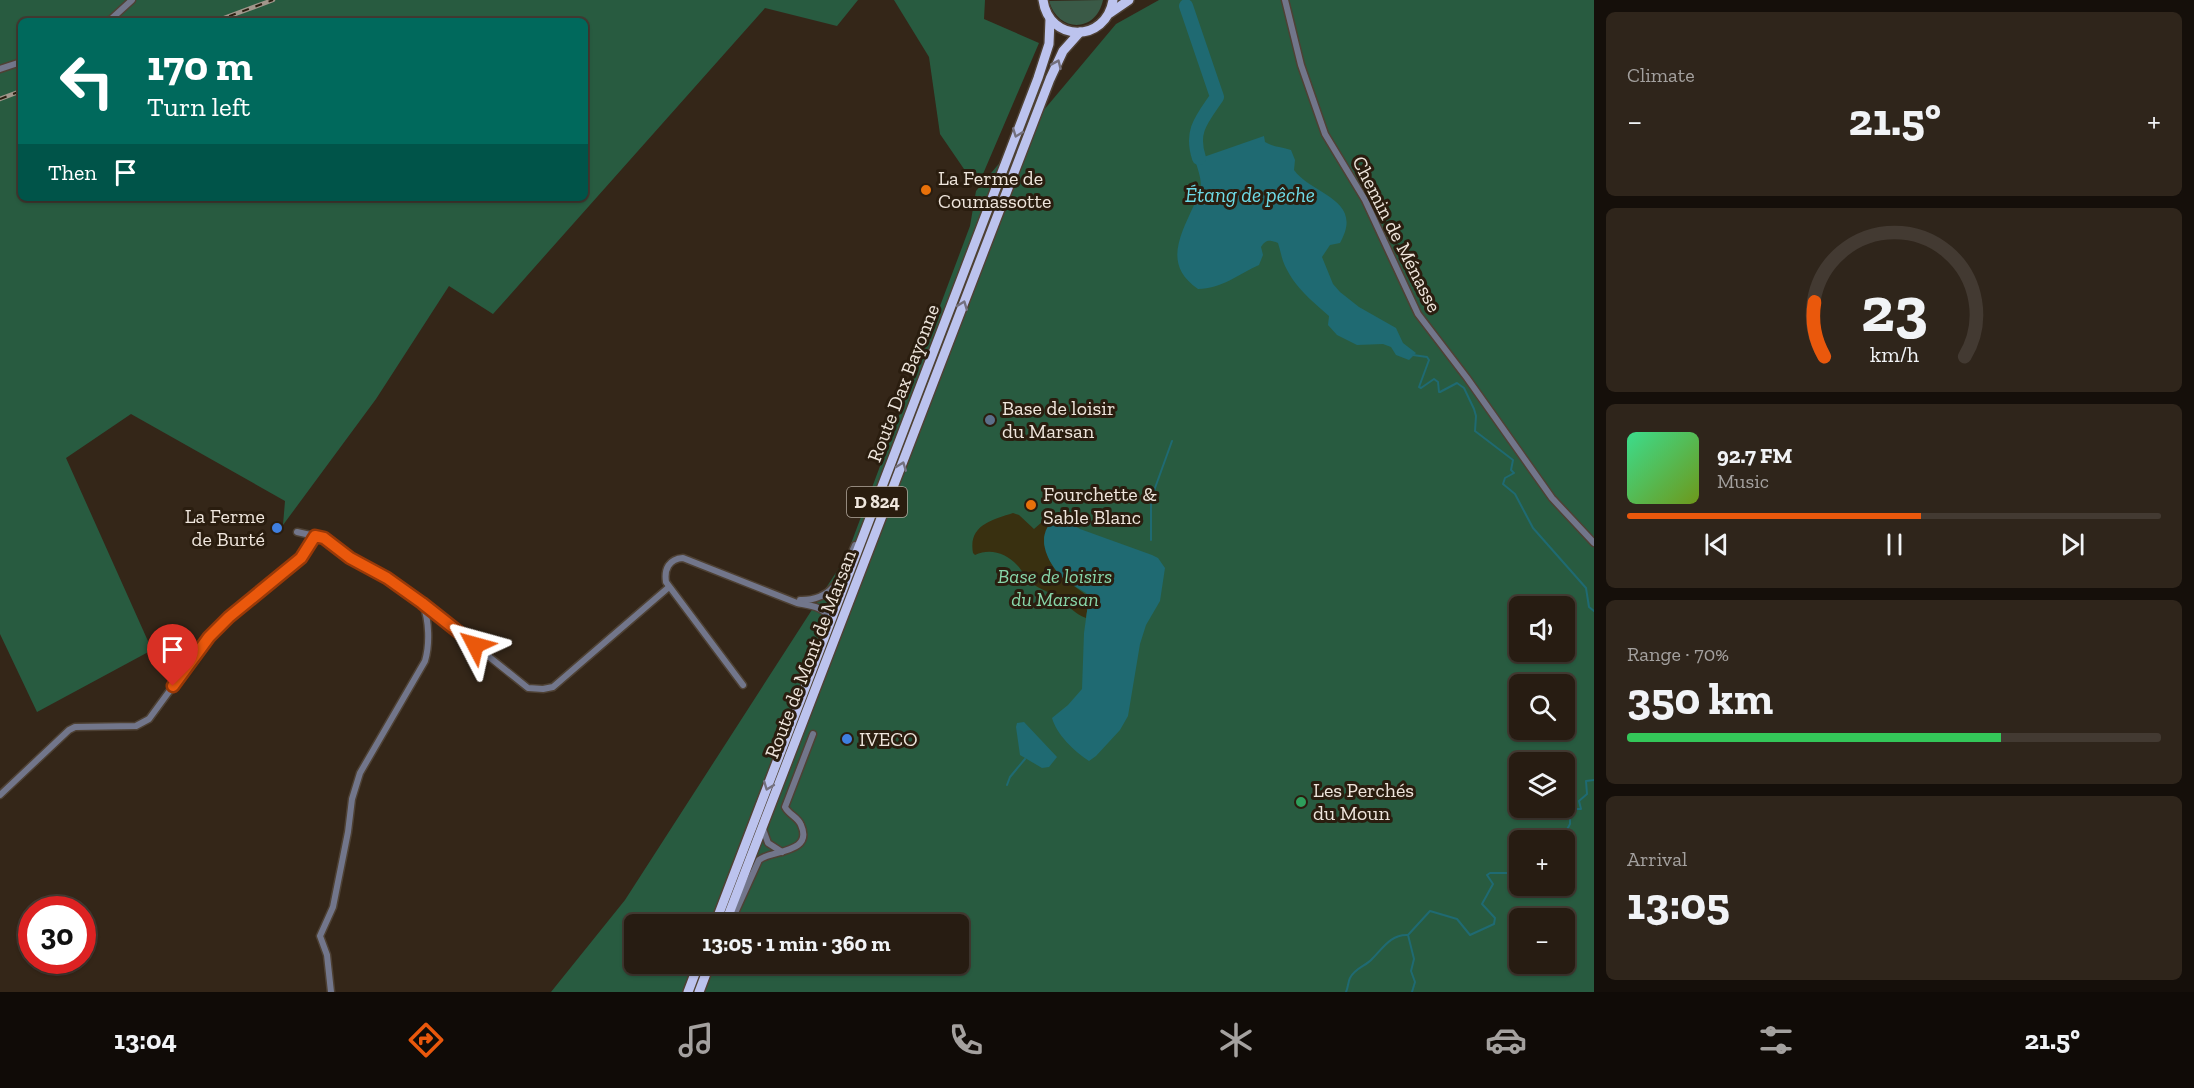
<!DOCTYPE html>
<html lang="en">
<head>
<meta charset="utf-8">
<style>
	body { margin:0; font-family:"Zilla Slab",serif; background:#2f251b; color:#f1f3f6; height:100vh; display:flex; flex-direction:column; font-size:22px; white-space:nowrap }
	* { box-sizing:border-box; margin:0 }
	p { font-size:20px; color:#a4a19f }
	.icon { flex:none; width:33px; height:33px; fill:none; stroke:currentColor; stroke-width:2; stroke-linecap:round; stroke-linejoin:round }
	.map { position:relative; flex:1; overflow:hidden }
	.side { display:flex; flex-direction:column; gap:12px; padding:12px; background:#150f0a; width:600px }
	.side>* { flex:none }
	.guide { position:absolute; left:18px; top:18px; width:570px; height:183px; border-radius:9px; box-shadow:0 2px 4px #0004,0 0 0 2px #433a32; background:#00695c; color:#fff; overflow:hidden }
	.buttons { position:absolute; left:1509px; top:596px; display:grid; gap:12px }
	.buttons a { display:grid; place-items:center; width:66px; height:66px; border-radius:9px; background:#271c12; box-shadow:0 2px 4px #0004,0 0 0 2px #433a32; font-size:30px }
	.speed { position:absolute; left:18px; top:896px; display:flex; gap:12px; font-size:30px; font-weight:700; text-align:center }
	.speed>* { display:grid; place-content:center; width:78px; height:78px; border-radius:50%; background:#271c12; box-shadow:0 2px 4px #0004,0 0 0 2px #433a32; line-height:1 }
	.speed .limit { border:9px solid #d22; background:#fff; color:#111 }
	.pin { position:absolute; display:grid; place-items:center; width:51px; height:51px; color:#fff; margin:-62px -26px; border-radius:50% 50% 50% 0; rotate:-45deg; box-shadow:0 0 6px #0007 }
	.pin .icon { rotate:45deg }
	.me { position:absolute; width:66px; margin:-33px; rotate:309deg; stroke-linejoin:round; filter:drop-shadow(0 0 4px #0008) }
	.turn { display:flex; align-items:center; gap:21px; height:126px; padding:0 30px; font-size:27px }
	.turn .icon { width:78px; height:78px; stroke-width:2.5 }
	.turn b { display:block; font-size:42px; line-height:51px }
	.then { display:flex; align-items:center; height:57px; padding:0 30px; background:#0003; gap:12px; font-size:22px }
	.big { font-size:45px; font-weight:800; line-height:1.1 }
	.side .widget { flex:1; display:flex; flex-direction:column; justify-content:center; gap:9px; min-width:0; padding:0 21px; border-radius:9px; background:#2f251b }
	.side .dial { align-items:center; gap:0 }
	.dial svg { height:156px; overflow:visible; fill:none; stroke:#433a32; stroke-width:7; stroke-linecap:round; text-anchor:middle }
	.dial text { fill:#f1f3f6; stroke:none }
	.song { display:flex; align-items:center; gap:18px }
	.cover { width:72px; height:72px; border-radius:9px; background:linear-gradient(135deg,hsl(150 70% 55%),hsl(80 70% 35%)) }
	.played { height:6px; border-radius:3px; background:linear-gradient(90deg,#ea580c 55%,#433a32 55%) }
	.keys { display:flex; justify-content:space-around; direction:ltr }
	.heat { display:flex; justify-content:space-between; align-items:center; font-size:33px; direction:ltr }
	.charge { height:9px; border-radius:4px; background:linear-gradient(90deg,#34c759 70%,#433a32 0) }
	.trip { position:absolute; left:624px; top:914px; width:345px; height:60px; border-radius:9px; background:#271c12; box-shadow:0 2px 4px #0004,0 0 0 2px #433a32; font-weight:800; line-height:60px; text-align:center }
	.tabs { display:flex; height:96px; justify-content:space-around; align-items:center; background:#100b07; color:#a4a19f }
	.tabs .icon { width:42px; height:42px }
	.tabs .current { color:#ea580c }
	.tabs b { font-size:27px; color:#f1f3f6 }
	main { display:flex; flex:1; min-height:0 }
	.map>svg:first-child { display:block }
</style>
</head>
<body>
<main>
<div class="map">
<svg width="1594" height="992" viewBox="0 0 1594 992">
	<rect width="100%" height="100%" fill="#342618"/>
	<path fill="#3a5a47" d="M1103,0C1096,33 1058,33 1049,1Z"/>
	<g fill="#285b40" fill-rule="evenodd">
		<path d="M0,0H858L837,26L765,8L493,314L449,286L376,399L283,525L285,501L131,414L66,458L152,650L37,712L0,634ZM21,21H585V198H21Z"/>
		<polygon points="894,0 985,0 984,19 1039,43 977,188 940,134 929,57"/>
		<path d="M1159,0H1594V992H551L625,900L846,557L970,226L976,191L1116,24ZM1520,606H1564V651H1520ZM1520,684H1564V729H1520ZM1520,762H1564V807H1520ZM1520,840H1564V885H1520ZM1520,918H1564V963H1520ZM634,924H958V963H634Z"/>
	</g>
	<path fill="#393010" d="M1013,513L1019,515L1034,529L1042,522L1054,517L1044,537V544L1050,561L1063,578L1089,597L1086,618C1074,614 1070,606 1060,599C1051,592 1040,590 1032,583C1025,578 1023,571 1017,565C1006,553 990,548 975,555L973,553C968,525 992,520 1013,513Z"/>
	<g fill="#1f6a72">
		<path d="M1264,136L1265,142C1273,147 1282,147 1291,150L1295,160L1294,170C1312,195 1365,199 1340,243L1330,245L1322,257L1333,284L1340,292L1359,307L1396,328L1403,343L1416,353L1409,360L1396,355L1391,347L1383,344L1357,345L1337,335L1328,325L1329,316C1311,300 1292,285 1283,261C1281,255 1280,249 1278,243C1270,240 1266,239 1261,247L1263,255L1259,265C1239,274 1221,289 1198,289C1163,265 1180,236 1194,205C1196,201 1199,197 1200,192C1203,182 1198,170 1195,160Z"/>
		<path d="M1058,517L1080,529L1152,555L1158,558L1165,568L1160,601L1146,625L1140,644L1128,716L1120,730L1096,756L1089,761C1074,751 1057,735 1052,718L1068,705L1082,689L1084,633L1089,597L1086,593C1079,588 1070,584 1063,578C1046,562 1033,532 1058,517Z"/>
		<polygon points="1024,722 1057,757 1049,767 1042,768 1020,755 1016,727 1017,723"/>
	</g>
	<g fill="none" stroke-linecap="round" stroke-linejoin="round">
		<g stroke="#1f6a72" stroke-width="2">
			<polyline points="1413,355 1427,357 1429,360 1419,387 1421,388 1434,379 1438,382 1439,392 1440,392 1457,383 1464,388 1474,409 1476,416 1475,431 1513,460 1511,470 1514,473 1505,478 1503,484 1515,494 1533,528 1586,588 1589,607 1594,611"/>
			<polyline points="1151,540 1151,499 1172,441"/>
			<polyline points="1007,785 1010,777 1025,759"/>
			<polyline points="1543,840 1553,832 1565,833 1570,824 1570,809 1581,809 1579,801 1587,794 1586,781 1594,780"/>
			<polyline points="1408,935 1414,959 1411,971 1415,982 1412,992"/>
			<path d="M1346,992C1348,988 1348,982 1350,978C1355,968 1366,966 1372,959C1383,948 1391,934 1408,935L1430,911L1457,919L1470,935L1494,924L1495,918L1482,904L1493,884L1487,875L1490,873H1511L1520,880"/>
		</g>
		<path stroke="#1f6a72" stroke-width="14" d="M1186,6L1217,97C1202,119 1190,131 1199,158"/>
		<defs>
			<g id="minor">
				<polyline points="1285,0 1301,65 1325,134 1365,200 1418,314 1467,378 1552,498 1594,543"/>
				<polyline points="109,21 132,0"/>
				<polyline points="0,69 21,62"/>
				<polyline points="297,532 315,536"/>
				<path d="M800,600C836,601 843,572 855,545"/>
				<path d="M743,685L666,582C664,569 669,559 683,558L797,603C813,606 822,606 832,620"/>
				<polyline points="0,795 69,730 75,727 136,726 149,719 209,637 229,617 301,558 315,536 324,538 350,558 375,570 422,603 528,688 543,689 553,687 669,587"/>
				<polyline points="763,829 768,843 782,852"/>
				<path d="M730,924L759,860C770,850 814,854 801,825C798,817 789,815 785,807L813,734"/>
				<path d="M331,992L327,955L320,936L333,907L348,832L352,799L360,773L425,661C430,644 429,621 423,604"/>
			</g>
			<g id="primary">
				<path d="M1043,0C1049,43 1106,43 1113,0"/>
				<polyline points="1110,13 1129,0"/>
				<polyline points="715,924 1038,78 1049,44 1050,19"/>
				<polyline points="725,924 1050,79 1063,51 1080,32"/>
				<polyline points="688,992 699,963"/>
				<polyline points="699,992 710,963"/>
			</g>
		</defs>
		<use href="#minor" stroke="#4e4134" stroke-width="9"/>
		<use href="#primary" stroke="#4e4134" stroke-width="12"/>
		<use href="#minor" stroke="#72768b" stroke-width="6"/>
		<use href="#primary" stroke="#bcc3ee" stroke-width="9"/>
		<defs>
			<g id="rail">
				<polyline points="216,21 273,0"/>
				<polyline points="0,99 21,91"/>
			</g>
		</defs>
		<use href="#rail" stroke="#a1968b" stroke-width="4.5"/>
		<use href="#rail" stroke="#2a1d0f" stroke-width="2" stroke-dasharray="7" stroke-linecap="butt"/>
	</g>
	<defs><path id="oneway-chevron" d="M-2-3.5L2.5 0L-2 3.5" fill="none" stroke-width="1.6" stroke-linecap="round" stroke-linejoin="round" transform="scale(1.5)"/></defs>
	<g stroke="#73707e">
		<use href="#oneway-chevron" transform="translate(1057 64) rotate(-66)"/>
		<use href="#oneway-chevron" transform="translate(1017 133) rotate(111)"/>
		<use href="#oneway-chevron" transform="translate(963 305) rotate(-69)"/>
		<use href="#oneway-chevron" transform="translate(902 466) rotate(-69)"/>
		<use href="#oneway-chevron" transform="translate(768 786) rotate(111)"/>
	</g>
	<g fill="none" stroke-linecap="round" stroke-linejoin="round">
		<defs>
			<polyline id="route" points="173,686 209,637 229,617 301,558 315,536 324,538 350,558 387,578 422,603 475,645"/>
		</defs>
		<use href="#route" stroke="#983908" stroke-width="15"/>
		<use href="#route" stroke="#ea580c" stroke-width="10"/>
	</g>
	<g fill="#e8710a" stroke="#2a1d0f" stroke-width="2">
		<circle cx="926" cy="190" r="6"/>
		<circle cx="1031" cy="505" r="6"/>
	</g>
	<circle fill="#5c6f8a" stroke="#2a1d0f" stroke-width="2" cx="990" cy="420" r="6"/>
	<g fill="#3f7fe0" stroke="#2a1d0f" stroke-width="2">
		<circle cx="277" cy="528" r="6"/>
		<circle cx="847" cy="739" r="6"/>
	</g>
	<circle fill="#2e9e5b" stroke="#2a1d0f" stroke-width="2" cx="1301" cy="802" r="6"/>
	<g text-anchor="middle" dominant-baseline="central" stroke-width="6" stroke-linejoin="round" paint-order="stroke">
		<rect fill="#2a1d0f" stroke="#b4aa9f" stroke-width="1.5" x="847" y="487" width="60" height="30" rx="4.5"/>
		<g font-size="18" font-weight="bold" fill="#efe6dd">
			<text x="877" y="502">D 824</text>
		</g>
		<g font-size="20" fill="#efe6dd" stroke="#2a1d0f" text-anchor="start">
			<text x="938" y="178">La Ferme de<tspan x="938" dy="23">Coumassotte</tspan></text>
			<text x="1002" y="408">Base de loisir<tspan x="1002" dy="23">du Marsan</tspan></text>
			<text x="1043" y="494">Fourchette &amp;<tspan x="1043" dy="23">Sable Blanc</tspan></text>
			<text x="265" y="516" text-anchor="end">La Ferme<tspan x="265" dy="23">de Burté</tspan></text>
			<text x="859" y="739">IVECO</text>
			<text x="1313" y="790">Les Perchés<tspan x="1313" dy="23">du Moun</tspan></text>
		</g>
		<g font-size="20" fill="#efe6dd" stroke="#2a1d0f">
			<text transform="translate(1397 234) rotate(63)">Chemin de Ménasse</text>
			<text transform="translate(903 383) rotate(-69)">Route Dax Bayonne</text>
			<text transform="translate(810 654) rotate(-69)">Route de Mont de Marsan</text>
		</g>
		<g font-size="20" font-style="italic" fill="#88d7aa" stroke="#2a1d0f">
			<text x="1055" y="576">Base de loisirs<tspan x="1055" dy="23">du Marsan</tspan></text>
		</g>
		<g font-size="21" font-style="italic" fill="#6edce8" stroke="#2a1d0f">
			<text x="1250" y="194">Étang de pêche</text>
		</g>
	</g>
</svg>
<div class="buttons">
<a><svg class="icon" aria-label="sound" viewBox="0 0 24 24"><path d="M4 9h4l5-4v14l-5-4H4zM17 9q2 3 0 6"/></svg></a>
<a><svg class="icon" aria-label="search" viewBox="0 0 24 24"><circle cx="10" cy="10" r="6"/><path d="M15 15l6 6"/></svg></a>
<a><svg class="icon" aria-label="layers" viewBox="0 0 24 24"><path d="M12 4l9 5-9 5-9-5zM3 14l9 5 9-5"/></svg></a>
<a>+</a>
<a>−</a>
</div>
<div class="speed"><div class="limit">30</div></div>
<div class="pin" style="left:173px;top:686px;background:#d93025"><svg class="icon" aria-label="arrive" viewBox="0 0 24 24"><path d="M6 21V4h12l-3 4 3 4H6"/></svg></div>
<svg class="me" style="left:475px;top:645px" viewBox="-20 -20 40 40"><path d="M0-17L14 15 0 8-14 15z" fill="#ea580c" stroke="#fff" stroke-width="4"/></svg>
<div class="trip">13:05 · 1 min · 360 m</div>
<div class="guide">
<div class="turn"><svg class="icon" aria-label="left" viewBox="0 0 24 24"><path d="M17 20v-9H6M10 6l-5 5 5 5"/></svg><div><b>170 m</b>Turn left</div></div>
<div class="then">Then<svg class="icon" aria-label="arrive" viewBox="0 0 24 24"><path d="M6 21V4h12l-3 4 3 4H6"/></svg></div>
</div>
</div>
<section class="side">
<div class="widget"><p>Climate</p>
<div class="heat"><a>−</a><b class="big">21.5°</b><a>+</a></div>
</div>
<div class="widget dial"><svg viewBox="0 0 100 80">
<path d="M14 69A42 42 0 1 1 86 69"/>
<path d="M14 69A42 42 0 0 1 9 41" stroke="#ea580c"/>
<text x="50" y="56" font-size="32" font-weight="700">23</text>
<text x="50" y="72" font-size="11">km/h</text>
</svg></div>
<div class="widget">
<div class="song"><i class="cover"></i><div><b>92.7 FM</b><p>Music</p></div></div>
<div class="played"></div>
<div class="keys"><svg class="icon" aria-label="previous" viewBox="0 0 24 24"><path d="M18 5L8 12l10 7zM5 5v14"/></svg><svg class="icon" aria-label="pause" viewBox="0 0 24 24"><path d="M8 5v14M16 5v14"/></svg><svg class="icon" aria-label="next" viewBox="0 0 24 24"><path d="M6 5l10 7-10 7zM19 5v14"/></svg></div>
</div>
<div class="widget"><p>Range · 70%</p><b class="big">350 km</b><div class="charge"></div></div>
<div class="widget"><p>Arrival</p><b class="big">13:05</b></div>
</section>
</main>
<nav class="tabs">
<b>13:04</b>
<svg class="icon current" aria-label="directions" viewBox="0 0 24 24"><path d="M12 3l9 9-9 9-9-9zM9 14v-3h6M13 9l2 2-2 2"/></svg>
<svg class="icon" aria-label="music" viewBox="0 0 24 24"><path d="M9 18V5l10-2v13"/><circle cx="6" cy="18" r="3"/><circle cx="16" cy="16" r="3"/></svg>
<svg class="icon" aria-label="phone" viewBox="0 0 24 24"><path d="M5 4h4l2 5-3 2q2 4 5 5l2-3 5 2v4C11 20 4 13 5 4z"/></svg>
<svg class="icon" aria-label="climate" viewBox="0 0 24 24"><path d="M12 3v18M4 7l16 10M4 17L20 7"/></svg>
<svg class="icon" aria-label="car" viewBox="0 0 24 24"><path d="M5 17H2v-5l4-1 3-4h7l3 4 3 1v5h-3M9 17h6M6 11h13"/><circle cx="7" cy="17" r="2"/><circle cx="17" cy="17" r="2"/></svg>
<svg class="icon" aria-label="filters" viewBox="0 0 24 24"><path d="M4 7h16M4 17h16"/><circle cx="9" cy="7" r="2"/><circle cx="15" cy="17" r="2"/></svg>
<b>21.5°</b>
</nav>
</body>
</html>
